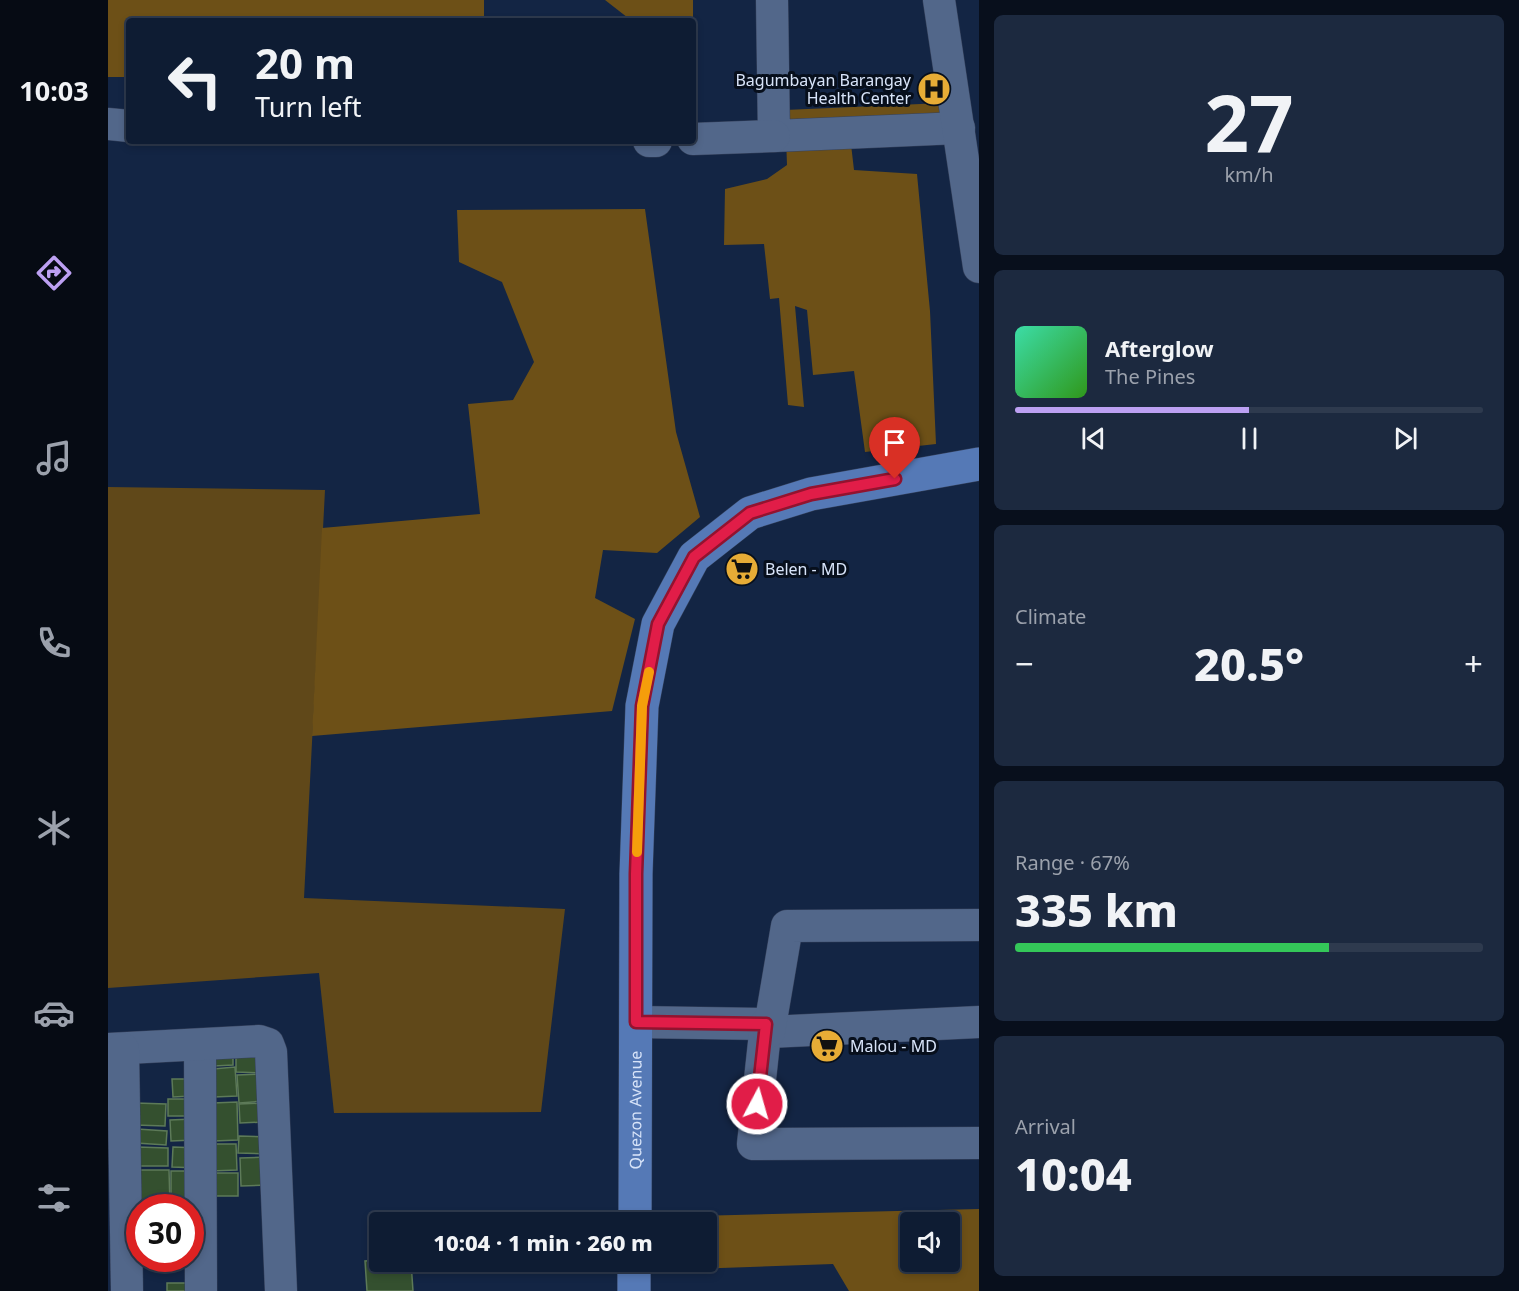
<!DOCTYPE html>
<html lang="en">
<head>
<meta charset="utf-8">
<style>
	body { margin:0; font-family:"Noto Sans",sans-serif; background:#1c293f; color:#f1f3f6; height:100vh; display:flex; flex-direction:column; font-size:22px; white-space:nowrap }
	* { box-sizing:border-box; margin:0 }
	p { font-size:20px; color:#9ba1ac }
	.icon { flex:none; width:33px; height:33px; fill:none; stroke:currentColor; stroke-width:2; stroke-linecap:round; stroke-linejoin:round }
	.map { position:relative; flex:1; overflow:hidden }
	.panel { display:flex; flex-direction:column; gap:15px; padding:15px; background:#080f1c; width:540px }
	.panel>* { flex:none }
	.top-card { position:absolute; left:18px; top:18px; width:570px; height:126px; border-radius:6px; box-shadow:0 3px 9px #0003,0 0 0 2px #2e3a4e; background:#0e1c33; color:#f1f3f6; overflow:hidden }
	.controls { position:absolute; left:792px; top:1212px; display:grid; gap:12px }
	.controls a { display:grid; place-items:center; width:60px; height:60px; border-radius:6px; background:#0e1c33; box-shadow:0 3px 9px #0003,0 0 0 2px #2e3a4e; font-size:30px }
	.speed { position:absolute; left:18px; top:1194px; display:flex; gap:12px; font-size:30px; font-weight:700; text-align:center }
	.speed>* { display:grid; place-content:center; width:78px; height:78px; border-radius:50%; background:#0e1c33; box-shadow:0 3px 9px #0003,0 0 0 2px #2e3a4e; line-height:1 }
	.speed .limit { border:9px solid #d22; background:#fff; color:#111 }
	.pin { position:absolute; display:grid; place-items:center; width:51px; height:51px; color:#fff; margin:-62px -26px; border-radius:50% 50% 50% 0; rotate:-45deg; box-shadow:0 0 6px #0007 }
	.pin .icon { rotate:45deg }
	.me { position:absolute; width:66px; margin:-33px; rotate:6deg; stroke-linejoin:round; filter:drop-shadow(0 0 4px #0008) }
	.turn { display:flex; align-items:center; gap:21px; height:126px; padding:0 30px; font-size:27px }
	.turn .icon { width:78px; height:78px; stroke-width:2.5 }
	.turn b { display:block; font-size:42px; line-height:51px }
	.big { font-size:45px; font-weight:800; line-height:1.1 }
	.panel .card { flex:1; display:flex; flex-direction:column; justify-content:center; gap:9px; min-width:0; padding:0 21px; border-radius:9px; background:#1c293f }
	.panel .dial { align-items:center; gap:0 }
	.dial b { font-size:78px; line-height:1 }
	.song { display:flex; align-items:center; gap:18px }
	.cover { width:72px; height:72px; border-radius:9px; background:linear-gradient(135deg,hsl(160 70% 55%),hsl(110 70% 35%)) }
	.played { height:6px; border-radius:3px; background:linear-gradient(90deg,#bca0f2 50%,#2e3a4e 50%) }
	.keys { display:flex; justify-content:space-around; direction:ltr }
	.heat { display:flex; justify-content:space-between; align-items:center; font-size:33px; direction:ltr }
	.charge { height:9px; border-radius:4px; background:linear-gradient(90deg,#34c759 67%,#2e3a4e 0) }
	.trip { position:absolute; left:261px; top:1212px; width:348px; height:60px; border-radius:6px; background:#0e1c33; box-shadow:0 3px 9px #0003,0 0 0 2px #2e3a4e; font-weight:800; line-height:60px; text-align:center }
	main { display:flex; flex:1; min-height:0 }
	.tab-bar { display:flex; flex-direction:column; width:108px; justify-content:space-around; align-items:center; background:#060b14; color:#9ba1ac }
	.tab-bar .icon { width:42px; height:42px }
	.tab-bar .current { color:#bca0f2 }
	.tab-bar b { font-size:27px; color:#f1f3f6 }
	.map>svg:first-child { display:block }
</style>
</head>
<body>
<main>
<nav class="tab-bar">
<b>10:03</b>
<svg class="icon current" aria-label="directions" viewBox="0 0 24 24"><path d="M12 3l9 9-9 9-9-9zM9 14v-3h6M13 9l2 2-2 2"/></svg>
<svg class="icon" aria-label="music" viewBox="0 0 24 24"><path d="M9 18V5l10-2v13"/><circle cx="6" cy="18" r="3"/><circle cx="16" cy="16" r="3"/></svg>
<svg class="icon" aria-label="phone" viewBox="0 0 24 24"><path d="M5 4h4l2 5-3 2q2 4 5 5l2-3 5 2v4C11 20 4 13 5 4z"/></svg>
<svg class="icon" aria-label="climate" viewBox="0 0 24 24"><path d="M12 3v18M4 7l16 10M4 17L20 7"/></svg>
<svg class="icon" aria-label="car" viewBox="0 0 24 24"><path d="M5 17H2v-5l4-1 3-4h7l3 4 3 1v5h-3M9 17h6M6 11h13"/><circle cx="7" cy="17" r="2"/><circle cx="17" cy="17" r="2"/></svg>
<svg class="icon" aria-label="filters" viewBox="0 0 24 24"><path d="M4 7h16M4 17h16"/><circle cx="9" cy="7" r="2"/><circle cx="15" cy="17" r="2"/></svg>
</nav>
<div class="map">
<svg width="871" height="1291" viewBox="0 0 871 1291">
	<rect width="100%" height="100%" fill="#132544"/>
	<polygon fill="#604819" points="0,487 217,490 196,898 457,909 433,1112 226,1113 211,973 0,988"/>
	<g fill="#6d5017" fill-rule="evenodd">
		<polygon points="0,0 376,0 376,21 21,21 21,77 0,77"/>
		<polygon points="497,0 585,0 585,21 524,21"/>
		<polygon points="835,103 842,123 741,127 746,170 809,174 822,311 828,444 757,452 746,371 705,375 699,310 687,306 696,407 680,405 671,298 662,299 656,244 616,245 617,189 659,179 679,165 677,110"/>
		<polygon points="537,209 568,432 592,517 549,553 495,550 487,598 527,619 504,711 204,736 214,528 372,514 360,404 405,400 426,362 394,282 351,262 349,210"/>
		<path d="M871,1209V1291H741L725,1264L584,1269V1262H598V1222H587V1216ZM842,1222V1262H802V1222Z"/>
	</g>
	<g fill="#34502f" stroke="#5d7a58" stroke-width="1.5">
		<polygon points="128,1050 153,1050 153,1073 128,1072"/>
		<polygon points="125,1054 125,1065 106,1066 106,1055"/>
		<polygon points="127,1067 129,1096 106,1097 105,1069"/>
		<polygon points="156,1074 157,1101 131,1103 129,1075"/>
		<polygon points="64,1079 82,1079 83,1096 65,1097"/>
		<rect x="60" y="1099" width="24" height="17"/>
		<polygon points="129,1102 130,1140 106,1141 105,1103"/>
		<polygon points="28,1103 58,1104 57,1126 27,1125"/>
		<polygon points="156,1103 157,1122 132,1123 131,1104"/>
		<polygon points="85,1119 86,1140 63,1141 62,1120"/>
		<polygon points="29,1129 59,1131 58,1145 28,1143"/>
		<polygon points="131,1136 163,1137 162,1154 130,1153"/>
		<polygon points="103,1144 128,1144 129,1170 103,1171"/>
		<polygon points="30,1147 60,1148 60,1166 30,1166"/>
		<polygon points="65,1147 91,1148 91,1168 64,1167"/>
		<polygon points="158,1157 159,1185 133,1186 132,1158"/>
		<polygon points="32,1170 61,1170 62,1205 33,1205"/>
		<rect x="63" y="1171" width="27" height="29"/>
		<rect x="105" y="1173" width="25" height="23"/>
		<polygon points="272,1260 303,1262 305,1291 259,1291 257,1261"/>
		<polygon points="59,1283 85,1283 84,1291 59,1291"/>
	</g>
	<g fill="none" stroke-linecap="round" stroke-linejoin="round">
		<defs>
			<g id="minor">
				<polyline points="664,0 666,136 851,128"/>
				<polyline points="831,0 871,267"/>
				<polyline points="0,124 21,126"/>
				<polyline points="585,139 666,136"/>
				<polyline points="541,141 548,141"/>
				<polyline points="528,1022 658,1024 661,1032 871,1022"/>
				<polyline points="658,1024 645,1144 871,1143"/>
				<polyline points="661,1032 679,926 871,925"/>
				<polyline points="92,1045 93,1291"/>
				<polyline points="0,1049 151,1041 160,1044 163,1052 173,1291"/>
				<polyline points="15,1049 19,1291"/>
			</g>
			<g id="major">
				<path id="s1" d="M527,1222L528,874L534,706L550,624L586,557L642,513L703,494L871,464"/>
				<polyline points="526,1291 526,1262"/>
			</g>
		</defs>
		<use href="#minor" stroke="#35415b" stroke-width="33"/>
		<use href="#major" stroke="#35415b" stroke-width="34"/>
		<use href="#minor" stroke="#52678a" stroke-width="32"/>
		<use href="#major" stroke="#5579b6" stroke-width="33"/>
	</g>
	<g fill="none" stroke-linecap="round" stroke-linejoin="round">
		<defs>
			<polyline id="route" points="649,1104 658,1024 528,1022 528,874 534,706 550,624 586,557 642,513 703,494 787,479"/>
		</defs>
		<use href="#route" stroke="#92132f" stroke-width="15"/>
		<use href="#route" stroke="#e11d48" stroke-width="10"/>
		<polyline stroke="#f59e0b" stroke-width="10" points="529,852 534,706 541,672"/>
	</g>
	<defs>
		<symbol id="hospital-disc" viewBox="-11 -11 22 22"><circle r="9.5" fill="#e7ac36" stroke="#070f1c"/><path d="M-5-5h3v3.5h4V-5h3V5h-3V1.5h-4V5h-3Z" fill="#111"/></symbol>
		<symbol id="supermarket-disc" viewBox="-11 -11 22 22"><circle r="9.5" fill="#e7ac36" stroke="#070f1c"/><path d="M-6-5.5h2.5l.6 2H6L4.5 2H-2.5L-4.4-4H-6ZM-1.5 3.2a1.3 1.3 0 1 0 .1 0ZM3 3.2a1.3 1.3 0 1 0 .1 0Z" fill="#111"/></symbol>
	</defs>
	<g fill-rule="evenodd">
		<use href="#hospital-disc" x="807" y="70" width="38" height="38"/>
		<use href="#supermarket-disc" x="615" y="550" width="38" height="38"/>
		<use href="#supermarket-disc" x="700" y="1027" width="38" height="38"/>
	</g>
	<g text-anchor="middle" dominant-baseline="central" stroke-width="6" stroke-linejoin="round" paint-order="stroke">
		<g font-size="16" fill="#d8e4f9" stroke="#070f1c" text-anchor="start">
			<text x="803" y="80" text-anchor="end">Bagumbayan Barangay<tspan x="803" dy="18">Health Center</tspan></text>
			<text x="657" y="569">Belen - MD</text>
			<text x="742" y="1046">Malou - MD</text>
		</g>
		<g font-size="16" fill="#d8e4f9" stroke="#070f1c">
			<text stroke="none"><textPath href="#s1" startOffset="112">Quezon Avenue</textPath></text>
		</g>
	</g>
</svg>
<div class="controls">
<a><svg class="icon" aria-label="sound" viewBox="0 0 24 24"><path d="M4 9h4l5-4v14l-5-4H4zM17 9q2 3 0 6"/></svg></a>
</div>
<div class="speed"><div class="limit">30</div></div>
<div class="pin" style="left:787px;top:479px;background:#d93025"><svg class="icon" aria-label="arrive" viewBox="0 0 24 24"><path d="M6 21V4h12l-3 4 3 4H6"/></svg></div>
<svg class="me" style="left:649px;top:1104px" viewBox="-20 -20 40 40"><circle r="17" fill="#e11d48" stroke="#fff" stroke-width="3"/><path d="M0-11L8 9 0 5-8 9z" fill="#fff"/></svg>
<div class="trip">10:04 · 1 min · 260 m</div>
<div class="top-card">
<div class="turn"><svg class="icon" aria-label="left" viewBox="0 0 24 24"><path d="M17 20v-9H6M10 6l-5 5 5 5"/></svg><div><b>20 m</b>Turn left</div></div>
</div>
</div>
<section class="panel">
<div class="card dial"><b>27</b><p>km/h</p></div>
<div class="card">
<div class="song"><i class="cover"></i><div><b>Afterglow</b><p>The Pines</p></div></div>
<div class="played"></div>
<div class="keys"><svg class="icon" aria-label="previous" viewBox="0 0 24 24"><path d="M18 5L8 12l10 7zM5 5v14"/></svg><svg class="icon" aria-label="pause" viewBox="0 0 24 24"><path d="M8 5v14M16 5v14"/></svg><svg class="icon" aria-label="next" viewBox="0 0 24 24"><path d="M6 5l10 7-10 7zM19 5v14"/></svg></div>
</div>
<div class="card"><p>Climate</p>
<div class="heat"><a>−</a><b class="big">20.5°</b><a>+</a></div>
</div>
<div class="card"><p>Range · 67%</p><b class="big">335 km</b><div class="charge"></div></div>
<div class="card"><p>Arrival</p><b class="big">10:04</b></div>
</section>
</main>
</body>
</html>
